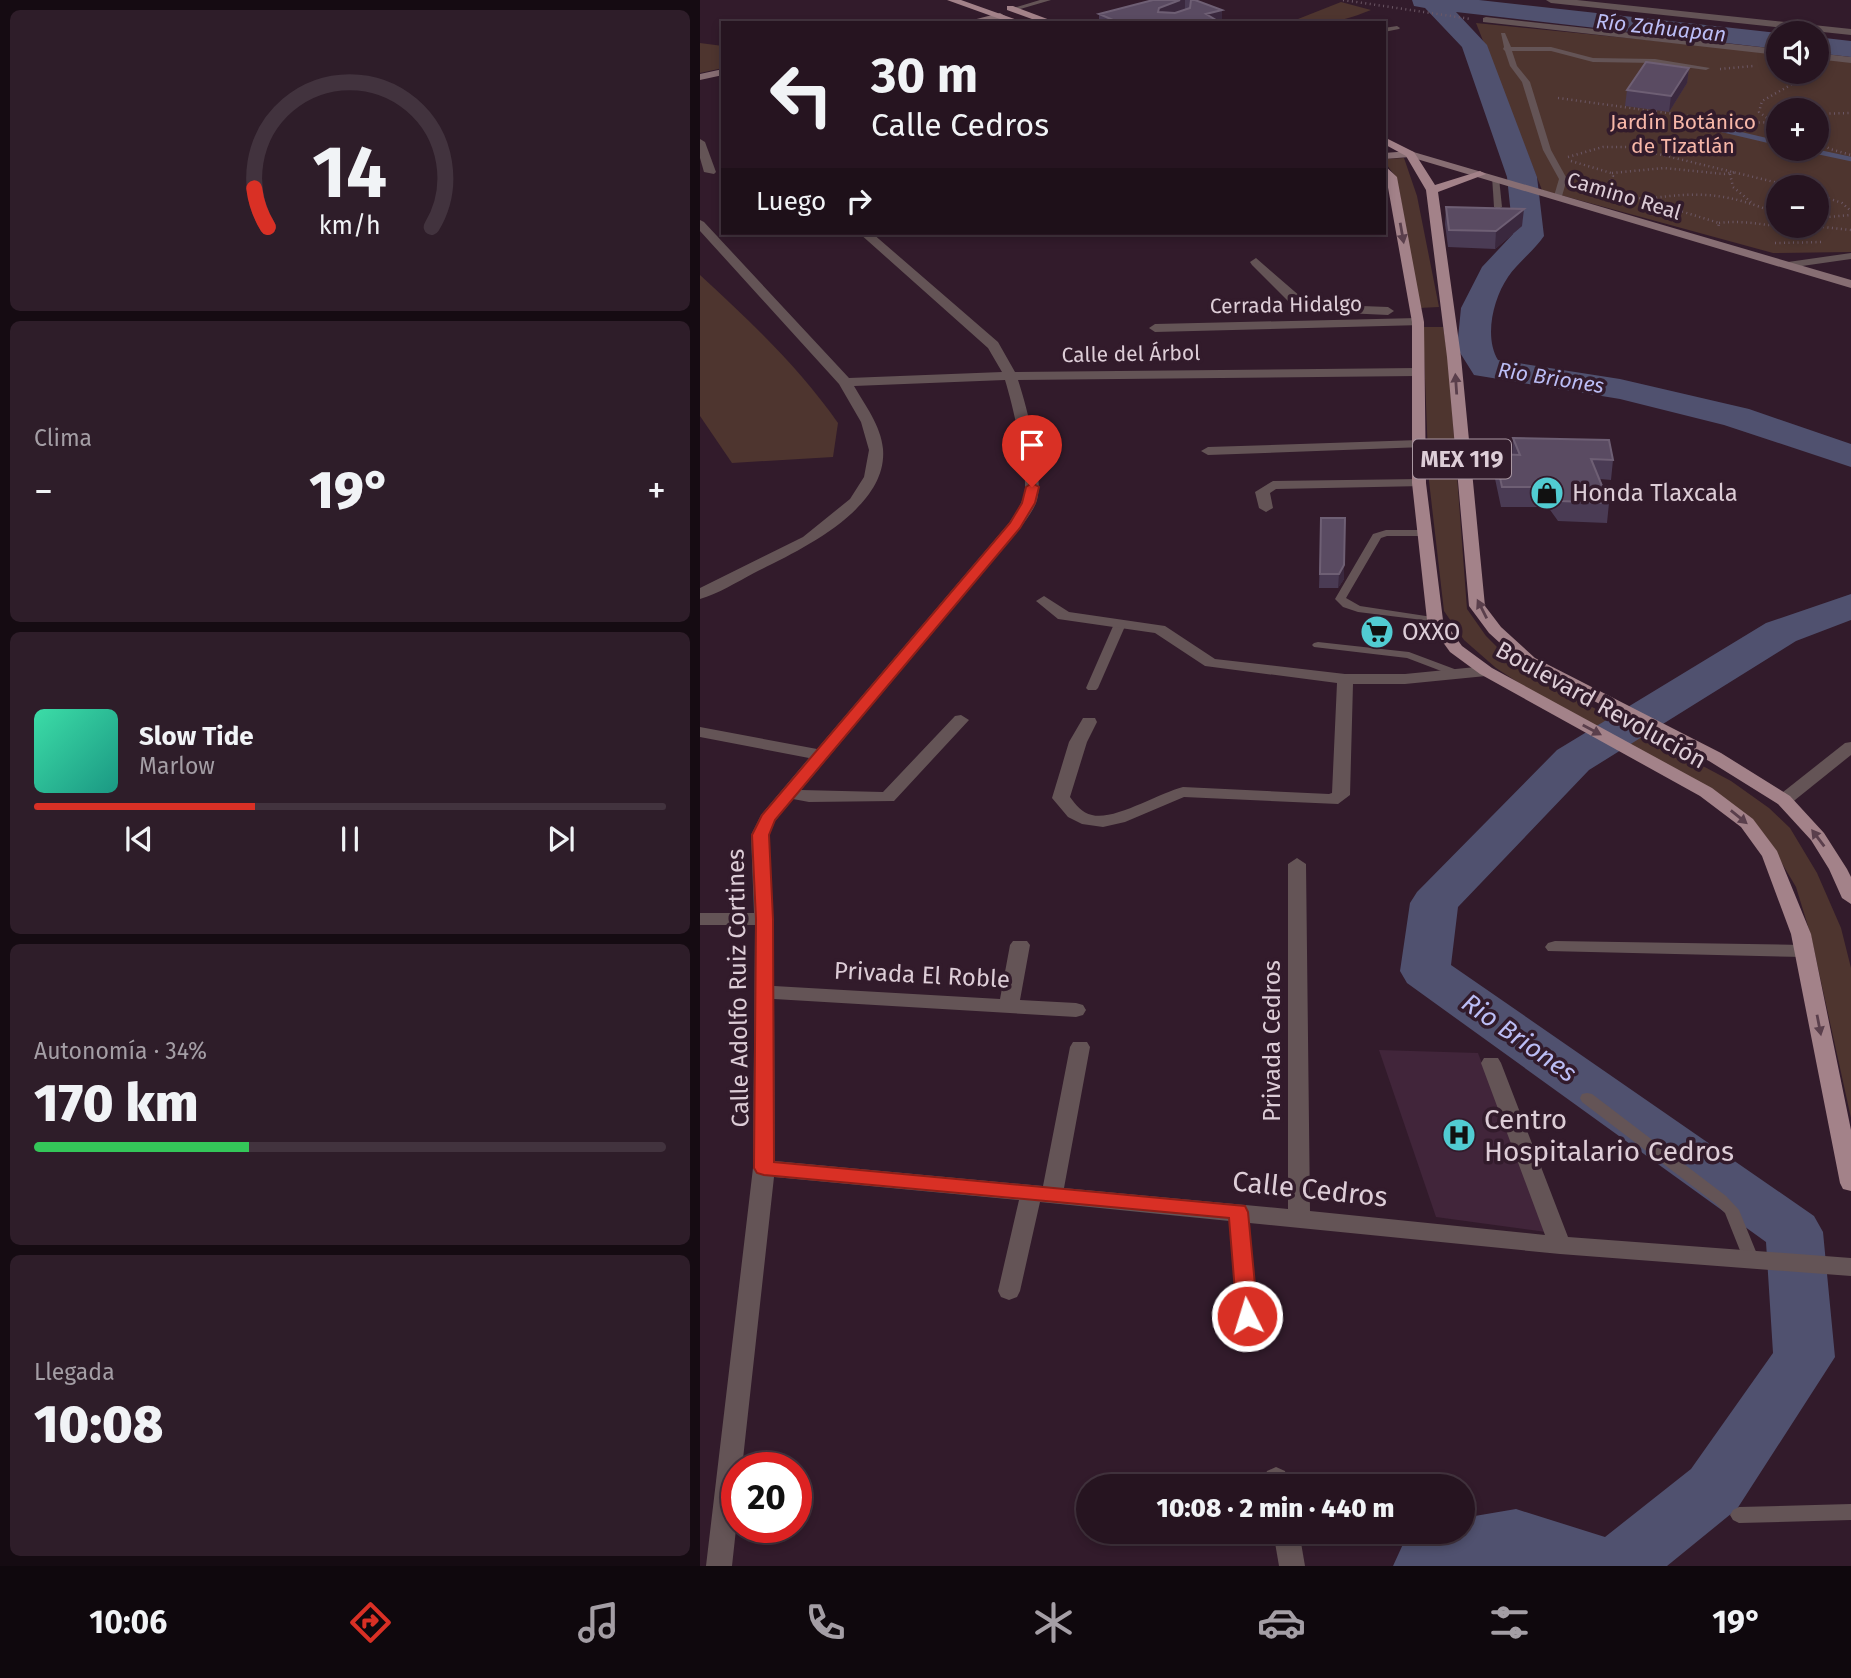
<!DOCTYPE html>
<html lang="es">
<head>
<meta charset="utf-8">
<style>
	body { margin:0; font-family:"Fira Sans",sans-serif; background:#2e1d29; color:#f1f3f6; height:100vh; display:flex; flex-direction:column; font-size:26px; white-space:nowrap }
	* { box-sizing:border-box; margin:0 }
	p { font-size:23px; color:#a49ea5 }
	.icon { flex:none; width:38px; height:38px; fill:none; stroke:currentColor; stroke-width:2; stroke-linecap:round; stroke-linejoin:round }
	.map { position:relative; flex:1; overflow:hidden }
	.details { display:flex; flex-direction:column; gap:10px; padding:10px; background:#150b12; width:700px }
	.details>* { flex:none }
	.hud { position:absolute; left:21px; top:21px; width:665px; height:214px; border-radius:0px; box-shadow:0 4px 10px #0003,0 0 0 2px #42333e; background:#261420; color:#f1f3f6; overflow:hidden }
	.controls { position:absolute; left:1066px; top:21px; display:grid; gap:14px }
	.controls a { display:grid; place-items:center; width:63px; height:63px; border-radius:50%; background:#261420; box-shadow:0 4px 10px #0003,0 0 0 2px #42333e; font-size:35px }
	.speed { position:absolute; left:21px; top:1452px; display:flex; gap:14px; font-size:35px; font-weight:700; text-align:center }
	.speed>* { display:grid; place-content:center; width:91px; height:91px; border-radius:50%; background:#261420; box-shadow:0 4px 10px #0003,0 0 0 2px #42333e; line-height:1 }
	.speed .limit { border:10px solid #d22; background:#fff; color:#111 }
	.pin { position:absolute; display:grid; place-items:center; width:60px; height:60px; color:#fff; margin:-72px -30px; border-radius:50% 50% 50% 0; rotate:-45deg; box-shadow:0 0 7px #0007 }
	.pin .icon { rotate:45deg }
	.me { position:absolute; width:77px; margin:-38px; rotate:355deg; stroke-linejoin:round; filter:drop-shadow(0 0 5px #0008) }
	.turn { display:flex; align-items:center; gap:24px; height:147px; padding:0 35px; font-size:32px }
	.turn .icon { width:91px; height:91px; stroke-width:2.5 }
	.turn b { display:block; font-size:49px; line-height:60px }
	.then { display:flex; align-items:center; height:66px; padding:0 35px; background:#0003; gap:14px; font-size:26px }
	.big { font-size:52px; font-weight:800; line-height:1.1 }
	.details .tile { flex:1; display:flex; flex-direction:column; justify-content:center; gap:10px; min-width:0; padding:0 24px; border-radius:10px; background:#2e1d29 }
	.details .dial { align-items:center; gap:0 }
	.dial svg { height:182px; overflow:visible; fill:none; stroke:#42333e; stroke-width:7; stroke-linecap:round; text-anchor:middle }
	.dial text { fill:#f1f3f6; stroke:none }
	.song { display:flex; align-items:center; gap:21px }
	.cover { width:84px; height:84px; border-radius:10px; background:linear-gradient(135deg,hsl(160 70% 55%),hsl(170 70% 35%)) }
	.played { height:7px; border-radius:4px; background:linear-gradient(90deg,#d93025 35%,#42333e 35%) }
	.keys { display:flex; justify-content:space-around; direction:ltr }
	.heat { display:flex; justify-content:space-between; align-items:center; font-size:38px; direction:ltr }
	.charge { height:10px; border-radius:5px; background:linear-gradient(90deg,#34c759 34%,#42333e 0) }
	.trip { position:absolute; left:376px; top:1474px; width:399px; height:70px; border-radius:35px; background:#261420; box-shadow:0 4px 10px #0003,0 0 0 2px #42333e; font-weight:800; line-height:70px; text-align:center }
	.tab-bar { display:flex; height:112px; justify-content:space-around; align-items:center; background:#0f080d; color:#a49ea5 }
	.tab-bar .icon { width:49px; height:49px }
	.tab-bar .active { color:#d93025 }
	.tab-bar b { font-size:32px; color:#f1f3f6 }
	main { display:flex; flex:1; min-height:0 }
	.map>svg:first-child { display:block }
</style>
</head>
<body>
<main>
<section class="details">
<div class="tile dial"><svg viewBox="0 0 100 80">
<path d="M14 69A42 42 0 1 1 86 69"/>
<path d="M14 69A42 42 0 0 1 8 52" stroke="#d93025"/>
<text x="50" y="56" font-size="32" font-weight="700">14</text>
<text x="50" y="72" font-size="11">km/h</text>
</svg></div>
<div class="tile"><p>Clima</p>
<div class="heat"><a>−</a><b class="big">19°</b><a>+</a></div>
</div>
<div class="tile">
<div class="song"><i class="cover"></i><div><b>Slow Tide</b><p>Marlow</p></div></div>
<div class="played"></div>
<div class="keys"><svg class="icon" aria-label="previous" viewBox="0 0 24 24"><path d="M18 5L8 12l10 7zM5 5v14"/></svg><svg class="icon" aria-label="pause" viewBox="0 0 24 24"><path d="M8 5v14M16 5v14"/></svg><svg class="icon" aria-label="next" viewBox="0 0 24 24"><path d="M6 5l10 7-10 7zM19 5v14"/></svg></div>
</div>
<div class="tile"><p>Autonomía · 34%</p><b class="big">170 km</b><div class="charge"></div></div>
<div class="tile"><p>Llegada</p><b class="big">10:08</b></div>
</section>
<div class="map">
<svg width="1151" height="1566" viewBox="0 0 1151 1566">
	<rect width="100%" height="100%" fill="#321b2b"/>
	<polygon fill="#41253a" points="679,1050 778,1053 846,1232 736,1217"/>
	<g fill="#4e352f" fill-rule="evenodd">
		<path d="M641,2L671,10C645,20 626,27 598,19Z"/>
		<path d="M776,23L1078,53V72H1116L1117,57L1151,61V252L1073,253L842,190ZM1078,110H1116V149H1078ZM1078,187H1116V226H1078Z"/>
		<polygon points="0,43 23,46 23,68 0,73"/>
		<polygon points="704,158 717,196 739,307 719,308 700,194 695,176 684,161 684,159"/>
		<path d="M0,275C50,321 99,367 138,423L133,457L32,463L0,416Z"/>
		<polygon points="723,327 743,327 748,356 767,609 786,636 817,667 1031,781 1069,808 1090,828 1117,873 1141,928 1151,968 1151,1118 1111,936 1096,887 1077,855 1053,825 837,695 796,668 764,640 744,611 729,481"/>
	</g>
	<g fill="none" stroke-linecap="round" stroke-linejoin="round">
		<g stroke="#50516f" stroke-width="4.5">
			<polyline points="993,123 1078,143"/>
			<polyline points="1104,149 1151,159"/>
		</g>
		<g fill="#50516f" fill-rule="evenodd">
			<path d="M712,0H779L1078,33V49L756,12L787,45L837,177L844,236C834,251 818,262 808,277C793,299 784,337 798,360L920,379L1049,409L1151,444V467L1024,425L920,399L774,375L757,348L761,308L782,267L813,234L807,177L762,47L725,8L714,6Z"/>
			<polygon points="1116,37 1151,41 1151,57 1116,53"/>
			<polygon points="1151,594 1151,620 1096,641 889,770 758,907 751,965 1114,1216 1123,1232 1135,1357 1037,1509 967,1566 693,1566 709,1531 763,1531 763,1518 816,1509 905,1537 991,1469 1073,1353 1066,1242 707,983 700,971 710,903 717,892 857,750 1066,623"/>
		</g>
		<g stroke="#6c5866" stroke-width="2.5" stroke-dasharray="1 3.5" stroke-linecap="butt">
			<polyline points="643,0 771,19"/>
			<polyline points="1020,69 1053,66"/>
			<polyline points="858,98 1040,123 1078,122"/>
			<polyline points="1116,114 1151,113"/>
			<polyline points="1074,123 1059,112 1062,101 1105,77 1107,72"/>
			<polyline points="1116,141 1130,149 1151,155"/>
			<polyline points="868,157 903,147 929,147 1095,187"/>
			<polyline points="871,161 911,173 913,176 908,185 913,190 1019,223 1018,228"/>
			<polyline points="912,173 964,168 1024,174 1035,172"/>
			<polyline points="1030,174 1033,187 1051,202"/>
			<polyline points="1116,194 1142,203 1151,211"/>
			<path d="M947,199C1000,191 1028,193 1078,214"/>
			<polyline points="1116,218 1151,215"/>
			<path d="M1019,223C1048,219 1069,228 1097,226"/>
			<polyline points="1114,226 1151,230"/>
			<polyline points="1075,243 1122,242"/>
		</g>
		<g fill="#645456" fill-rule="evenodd">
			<polygon points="340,0 351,0 313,11 310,9"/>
			<polygon points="697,26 700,28 699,29 684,32 684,28"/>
			<polygon points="801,33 805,33 811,47 851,47 893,58 955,59 1010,68 1006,70 955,63 893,62 851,51 812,51 817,66 830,82 851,150 867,179 862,196 858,198 854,196 859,179 843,150 822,82 810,66 805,51 803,49 804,47"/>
			<polygon points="792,176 799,178 802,207 798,209 794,207"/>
			<polygon points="1151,253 1151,259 1088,268 1084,265 1088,262"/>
			<polygon points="686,530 725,530 730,533 725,536 687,536 681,538 646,598 660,606 739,618 741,620 739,622 658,612 643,607 635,599 673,534"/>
			<polygon points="420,621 426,624 398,688 396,690 388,690 386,688 414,624"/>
			<polygon points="618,642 709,652 765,673 767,675 765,677 757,677 707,658 614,647 612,645 614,643"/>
			<polygon points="887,1093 892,1094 1026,1196 1039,1210 1059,1259 1057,1263 1051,1265 1045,1263 1025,1213 1016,1204 882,1102 880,1098 882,1094"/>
			<polygon points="538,1206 543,1208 546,1212 557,1343 555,1348 549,1350 543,1348 541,1343 530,1212 533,1208"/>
			<polygon points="1151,1504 1151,1520 1039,1523 1033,1520 1030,1515 1033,1510 1039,1507"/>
		</g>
		<g fill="#645456" fill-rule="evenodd">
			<polygon points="846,0 877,0 1151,29 1151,35 851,3"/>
			<polygon points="786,17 1078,49 1078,55 783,22 783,18"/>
			<polygon points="1116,53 1151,57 1151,63 1116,59"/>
			<polygon points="0,139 5,142 16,172 14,174 4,172 0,158"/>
			<path d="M0,220L4,222L149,378L302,372L288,348L159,233H172L298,342L315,372L717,368L724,372L717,376L318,380C327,407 344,473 337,500C334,510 326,520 320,528L101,790L183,792L255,716L261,715L269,720L194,801L109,802L93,799L75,821L69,835L74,986L300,999L310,945L313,941H327L330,945L320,1000L376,1003L383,1005L386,1010L383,1015L376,1017L74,999L75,1161L343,1186L370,1047L373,1042H387L390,1047L364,1188L588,1209V864L597,858L606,864L610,1211L845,1235L781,1063L784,1058H798L801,1063L868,1237L1151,1258V1276L860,1254L340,1202L320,1291L317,1297L309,1300L301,1297L298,1291L319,1200L74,1177L42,1468H37V1520L32,1566H6L53,1168L55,925H0V913H54L51,835L61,815L109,758L0,737V727L117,749L309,523C316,512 324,502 325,488C326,462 313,406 305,380L154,386C165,405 181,426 183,449C188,510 98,551 54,573C37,582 18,594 0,599V588L103,537L150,499L164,477L169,450L161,422L139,384L0,231Z"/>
			<polygon points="556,258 609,304 688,307 694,311 688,315 602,311 593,306 552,265 550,262"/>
			<polygon points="718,318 722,319 722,325 455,332 449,328 455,324"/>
			<polygon points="719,440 724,441 724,447 508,455 501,451 508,447"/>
			<polygon points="719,479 724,480 726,483 724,486 576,489 570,493 573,508 566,512 559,508 555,492 573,481"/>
			<path d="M344,596L369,612L465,626L515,659L645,674H705L786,666L794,671L786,676L705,684H653L650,795L638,804L484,797L425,822L403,827L382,824L368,817L352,798L369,742L383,718H395L397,722L387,742L370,797C376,805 382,813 392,815C414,821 459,793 483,787L629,794L632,793L637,683L505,666L455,633L358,619L336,601Z"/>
			<polygon points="1151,742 1151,755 1090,804 1078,804 1075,800 1078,796 1145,743"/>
			<polygon points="855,941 1104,945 1111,946 1114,951 1111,956 1104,957 848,951 845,947 848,943"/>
			<polygon points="576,1467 585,1471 589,1486 565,1486 564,1478 567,1471"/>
			<polygon points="573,1531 599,1531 605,1566 579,1566"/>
		</g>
		<g fill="#876e73" fill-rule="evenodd">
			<polygon points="300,13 305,16 303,18 281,23 261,23"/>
			<polygon points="23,69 23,75 0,80 0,74"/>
			<polygon points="710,151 1151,280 1151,288 710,157 684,159 684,153"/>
		</g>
		<g fill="#a38289" fill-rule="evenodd">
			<polygon points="247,0 261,0 326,23 311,23"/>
			<polygon points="307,6 313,6 358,23 343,23 307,10"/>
			<polygon points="684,137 714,152 735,185 780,171 786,174 738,192 761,357 785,606 801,627 835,658 1021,753 1090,796 1124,833 1147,869 1151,877 1151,904 1142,898 1129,869 1111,840 1078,804 1009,761 823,664 789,633 769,606 747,357 726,190 706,156 684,144"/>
			<polygon points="684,165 697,177 724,322 726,483 743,620 762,646 792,668 1012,788 1053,819 1077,851 1111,934 1151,1130 1151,1191 1143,1189 1140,1183 1091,934 1062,856 1041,827 1000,796 780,674 750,652 727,620 712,483 712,322"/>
		</g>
	</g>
	<g fill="#4a3b54">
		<polygon points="453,0 495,0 522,10 522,23 399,23 399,14"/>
		<polygon points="989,68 987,83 969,112 925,106 927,90"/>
		<polygon points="746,207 822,226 795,249 748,247 745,224"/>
		<polygon points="813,438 913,460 911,480 900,479 909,503 907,523 858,521 848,507 801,507 794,474 795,454 812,455"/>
		<polygon points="621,518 644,579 638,588 619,588"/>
	</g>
	<g fill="#3a283e">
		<polygon points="480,0 485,0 485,11 459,23 459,8"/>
		<polygon points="522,10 522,23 506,14"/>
		<polygon points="989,68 987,83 969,112 971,96"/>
		<polygon points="824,209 822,226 795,249 796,231"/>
		<polygon points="644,565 644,579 638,588 639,574"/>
	</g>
	<g fill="#5a4b62" stroke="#6e5f74" stroke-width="2">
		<polygon points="453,0 480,0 459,8 458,12 475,13 490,8 491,0 495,0 522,10 506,14 521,23 420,23 399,14"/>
		<polygon points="946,62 989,68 971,96 927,90"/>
		<polygon points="746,207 824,209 796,231 749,230"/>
		<polygon points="813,438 909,440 913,460 891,459 909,503 860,501 850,487 802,487 795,454 820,455"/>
		<polygon points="621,518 645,518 644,565 639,574 620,574"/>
	</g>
	<defs><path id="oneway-solid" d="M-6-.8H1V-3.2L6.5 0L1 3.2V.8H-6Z" transform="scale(1.75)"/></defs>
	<g fill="#5a3f4c">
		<use href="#oneway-solid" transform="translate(702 233) rotate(80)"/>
		<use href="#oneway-solid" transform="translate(756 384) rotate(-94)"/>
		<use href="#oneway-solid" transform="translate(782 609) rotate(-117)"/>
		<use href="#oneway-solid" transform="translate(892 730) rotate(28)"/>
		<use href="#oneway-solid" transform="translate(1039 817) rotate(39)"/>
		<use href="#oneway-solid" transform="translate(1118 838) rotate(-127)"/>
		<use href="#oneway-solid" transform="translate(1119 1025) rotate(79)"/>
	</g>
	<polygon fill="#d93025" stroke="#8d1f18" stroke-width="2" points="332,483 339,487 335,503 320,528 75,820 69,835 73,919 74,1162 545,1206 548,1212 558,1316 554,1322 547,1325 540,1322 537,1316 529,1218 64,1175 57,1173 54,1168 56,919 52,835 62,815 310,523 322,503 326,487"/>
	<defs>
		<symbol id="shop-disc" viewBox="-11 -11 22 22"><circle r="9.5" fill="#51ccd2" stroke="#321b2b"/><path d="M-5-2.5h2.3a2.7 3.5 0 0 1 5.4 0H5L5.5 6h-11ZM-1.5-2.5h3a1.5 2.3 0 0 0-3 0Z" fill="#111"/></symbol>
		<symbol id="supermarket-disc" viewBox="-11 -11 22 22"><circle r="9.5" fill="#51ccd2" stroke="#321b2b"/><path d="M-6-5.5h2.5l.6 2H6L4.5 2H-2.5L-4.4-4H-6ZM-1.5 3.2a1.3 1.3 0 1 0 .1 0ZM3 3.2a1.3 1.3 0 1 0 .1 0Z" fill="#111"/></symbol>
		<symbol id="hospital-disc" viewBox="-11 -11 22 22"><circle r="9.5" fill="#51ccd2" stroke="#321b2b"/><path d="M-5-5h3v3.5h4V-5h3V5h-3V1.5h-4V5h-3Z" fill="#111"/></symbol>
	</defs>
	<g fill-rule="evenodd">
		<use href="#shop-disc" x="828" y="474" width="38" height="38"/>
		<use href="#supermarket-disc" x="658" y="613" width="38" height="38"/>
		<use href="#hospital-disc" x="740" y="1116" width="38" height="38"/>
	</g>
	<g text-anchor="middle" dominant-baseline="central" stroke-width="7" stroke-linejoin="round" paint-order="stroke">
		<g font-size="21" font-style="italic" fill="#bbbdf5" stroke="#321b2b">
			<text transform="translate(961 28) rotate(6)">Río Zahuapan</text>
			<text transform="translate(851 378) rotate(9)">Rio Briones</text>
		</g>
		<g font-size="21" fill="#f7b7a8" stroke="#321b2b">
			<text x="983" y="122">Jardín Botánico<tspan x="983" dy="24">de Tizatlán</tspan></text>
		</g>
		<g font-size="21" fill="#ddcdd7" stroke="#321b2b">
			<text transform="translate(924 196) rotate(17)">Camino Real</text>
			<text transform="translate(586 305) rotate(-1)">Cerrada Hidalgo</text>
			<text transform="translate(431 354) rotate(-1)">Calle del Árbol</text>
		</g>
		<rect fill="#321b2b" stroke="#aa98a3" stroke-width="2" x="713" y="439.5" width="98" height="39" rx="5"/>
		<g font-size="23" font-weight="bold" fill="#ddcdd7">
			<text x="762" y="459">MEX 119</text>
		</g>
		<g font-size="24" fill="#ddcdd7" stroke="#321b2b" text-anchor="start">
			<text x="872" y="493">Honda Tlaxcala</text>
			<text x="702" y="632">OXXO</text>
		</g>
		<g font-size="24" fill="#ddcdd7" stroke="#321b2b">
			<text transform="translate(901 705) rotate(29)">Boulevard Revolución</text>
			<text transform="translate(222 975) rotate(3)">Privada El Roble</text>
			<text transform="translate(38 988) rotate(-91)">Calle Adolfo Ruiz Cortines</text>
			<text transform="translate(572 1041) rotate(-90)">Privada Cedros</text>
		</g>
		<g font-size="26" font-style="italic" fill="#bbbdf5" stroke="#321b2b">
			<text transform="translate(819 1038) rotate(35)">Rio Briones</text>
		</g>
		<g font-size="28" fill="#ddcdd7" stroke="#321b2b" text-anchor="start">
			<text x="784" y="1119">Centro<tspan x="784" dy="32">Hospitalario Cedros</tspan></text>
		</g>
		<g font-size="28" fill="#ddcdd7" stroke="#321b2b">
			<text transform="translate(610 1189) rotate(6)">Calle Cedros</text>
		</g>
	</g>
</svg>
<div class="controls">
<a><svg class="icon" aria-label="sound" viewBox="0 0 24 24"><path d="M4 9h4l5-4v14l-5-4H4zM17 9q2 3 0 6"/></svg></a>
<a>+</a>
<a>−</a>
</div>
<div class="speed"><div class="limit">20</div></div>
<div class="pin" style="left:332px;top:487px;background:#d93025"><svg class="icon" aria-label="arrive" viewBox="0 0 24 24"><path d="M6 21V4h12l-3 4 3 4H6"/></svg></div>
<svg class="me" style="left:547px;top:1316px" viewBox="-20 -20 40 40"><circle r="17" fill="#d93025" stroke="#fff" stroke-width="3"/><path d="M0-11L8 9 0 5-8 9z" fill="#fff"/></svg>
<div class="trip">10:08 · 2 min · 440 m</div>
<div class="hud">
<div class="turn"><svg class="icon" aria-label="left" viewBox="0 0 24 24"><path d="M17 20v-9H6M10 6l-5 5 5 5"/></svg><div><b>30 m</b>Calle Cedros</div></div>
<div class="then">Luego<svg class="icon" aria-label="right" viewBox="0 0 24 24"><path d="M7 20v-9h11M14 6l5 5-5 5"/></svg></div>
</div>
</div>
</main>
<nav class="tab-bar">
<b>10:06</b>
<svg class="icon active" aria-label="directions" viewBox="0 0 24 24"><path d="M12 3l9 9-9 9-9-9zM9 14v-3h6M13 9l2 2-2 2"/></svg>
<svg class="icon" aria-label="music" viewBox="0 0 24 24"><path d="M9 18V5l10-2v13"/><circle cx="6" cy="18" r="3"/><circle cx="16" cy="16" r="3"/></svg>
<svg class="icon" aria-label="phone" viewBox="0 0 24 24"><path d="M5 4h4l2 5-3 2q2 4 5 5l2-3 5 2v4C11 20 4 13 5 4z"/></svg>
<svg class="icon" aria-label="climate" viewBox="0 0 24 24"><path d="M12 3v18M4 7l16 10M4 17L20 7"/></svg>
<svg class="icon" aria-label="car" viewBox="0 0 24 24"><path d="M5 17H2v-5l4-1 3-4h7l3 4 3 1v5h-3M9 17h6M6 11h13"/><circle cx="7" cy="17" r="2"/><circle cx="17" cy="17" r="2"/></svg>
<svg class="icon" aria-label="filters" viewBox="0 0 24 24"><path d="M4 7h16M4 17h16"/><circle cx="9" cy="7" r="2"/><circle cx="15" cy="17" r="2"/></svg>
<b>19°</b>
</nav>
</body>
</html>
